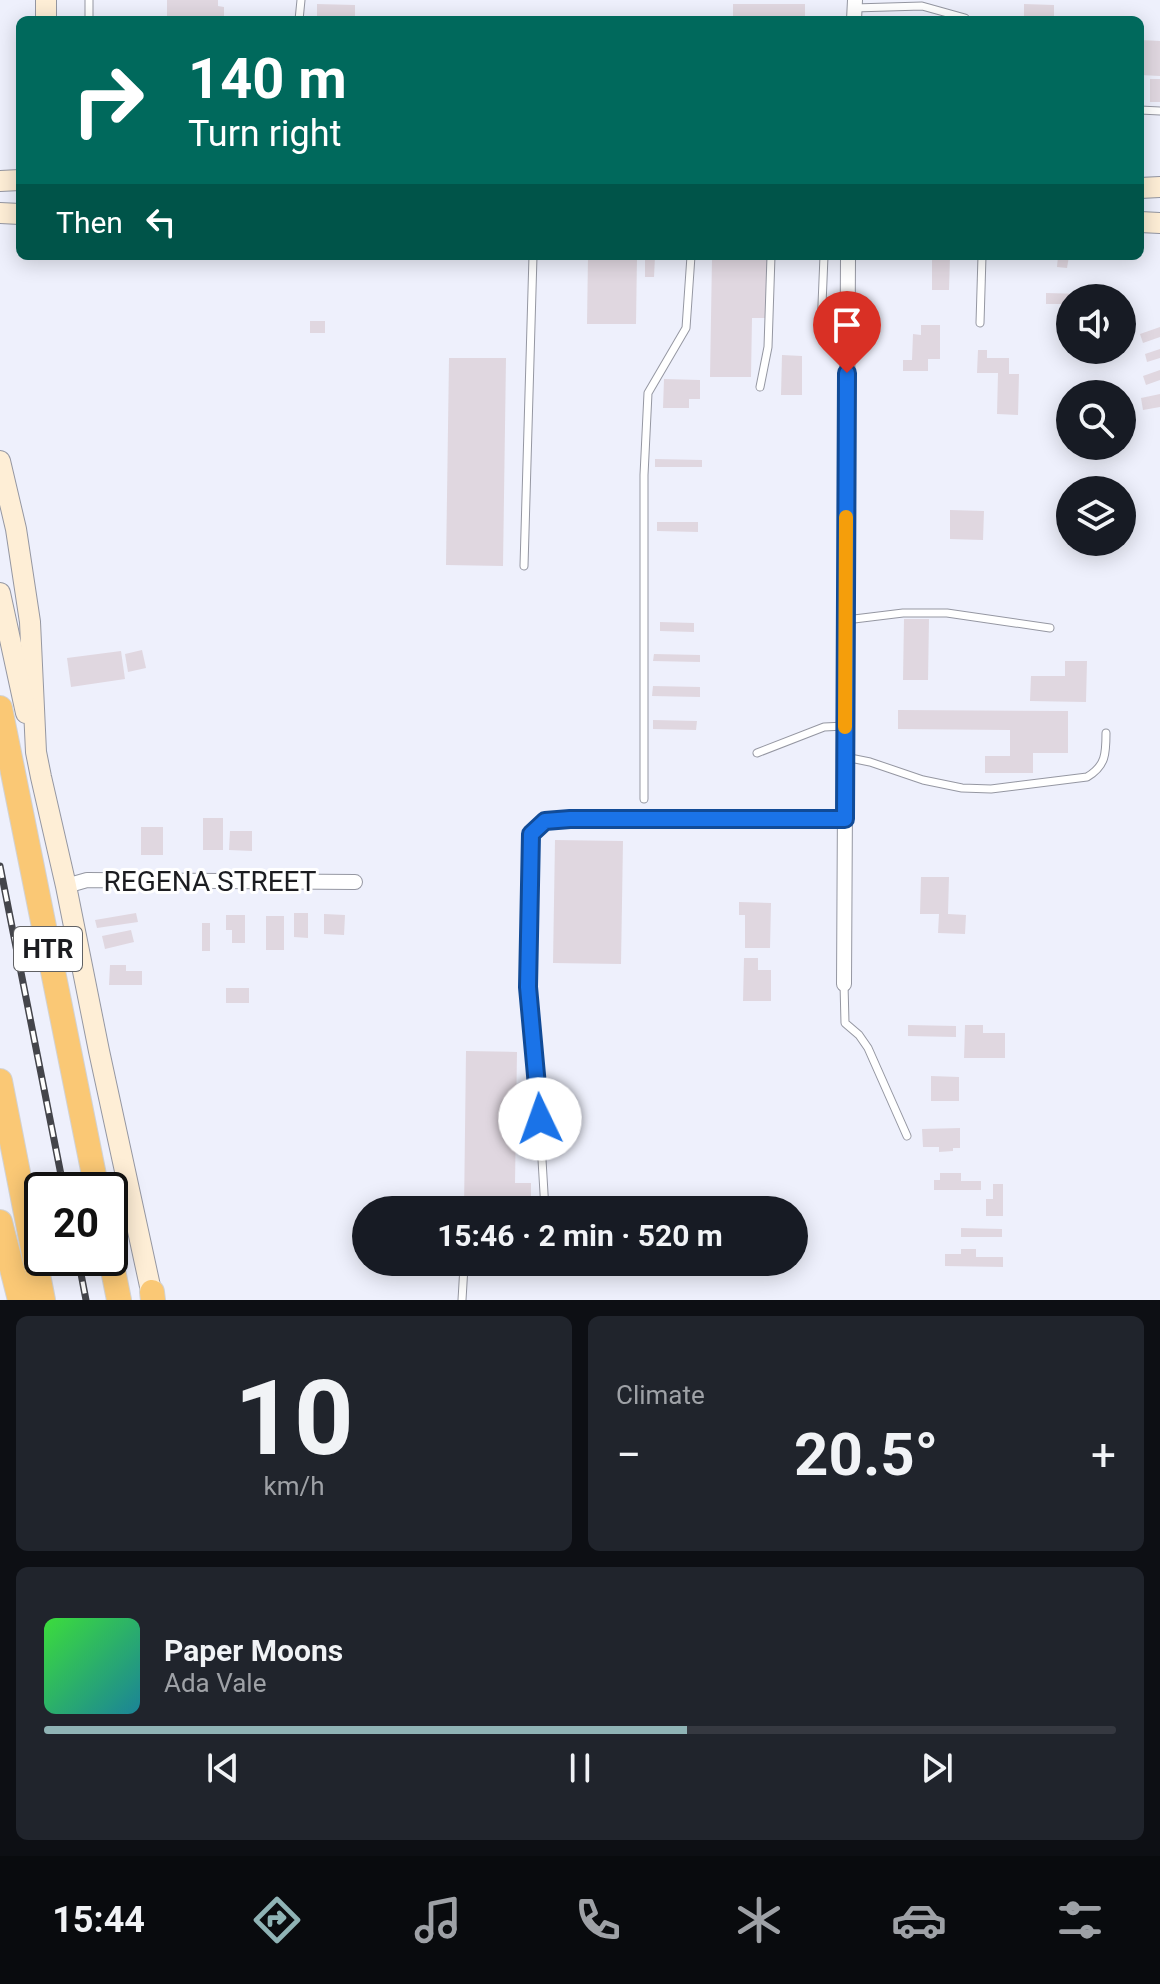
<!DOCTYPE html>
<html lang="en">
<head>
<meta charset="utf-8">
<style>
	body { margin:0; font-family:Roboto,sans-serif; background:#20242c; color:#f1f3f6; height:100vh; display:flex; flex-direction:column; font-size:30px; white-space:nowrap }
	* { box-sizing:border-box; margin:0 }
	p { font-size:26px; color:#9ea1a6 }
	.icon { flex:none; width:44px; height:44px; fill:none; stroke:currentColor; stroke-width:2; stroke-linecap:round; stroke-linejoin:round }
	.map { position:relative; height:1300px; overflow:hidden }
	.side { display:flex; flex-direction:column; gap:16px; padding:16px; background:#0d0f14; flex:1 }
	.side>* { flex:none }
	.banner { position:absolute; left:16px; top:16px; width:1128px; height:244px; border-radius:12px; box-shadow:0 4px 20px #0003; background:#00695c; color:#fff; overflow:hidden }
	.buttons { position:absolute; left:1056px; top:284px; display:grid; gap:16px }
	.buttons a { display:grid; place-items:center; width:80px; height:80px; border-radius:50%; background:#171b24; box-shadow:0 4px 20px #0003; font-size:40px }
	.speed { position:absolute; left:24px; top:1172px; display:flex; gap:16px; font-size:40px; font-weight:700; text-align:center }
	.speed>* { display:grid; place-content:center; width:104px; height:104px; border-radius:50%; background:#171b24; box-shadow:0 4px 20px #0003; line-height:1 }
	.speed .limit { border:4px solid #111; border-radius:12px; background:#fff; color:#111 }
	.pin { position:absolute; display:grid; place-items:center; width:68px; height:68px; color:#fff; margin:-82px -34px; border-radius:50% 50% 50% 0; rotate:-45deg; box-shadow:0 0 8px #0007 }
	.pin .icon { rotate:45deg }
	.me { position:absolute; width:88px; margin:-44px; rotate:357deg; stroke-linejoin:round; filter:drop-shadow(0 0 6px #0008) }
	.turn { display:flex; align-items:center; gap:28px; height:168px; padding:0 40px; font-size:36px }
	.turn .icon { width:104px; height:104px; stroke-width:2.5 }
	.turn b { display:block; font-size:56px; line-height:68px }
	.then { display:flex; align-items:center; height:76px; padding:0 40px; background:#0003; gap:16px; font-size:30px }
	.big { font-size:60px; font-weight:700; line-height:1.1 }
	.side .widget { flex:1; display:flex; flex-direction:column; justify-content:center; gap:12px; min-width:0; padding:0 28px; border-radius:12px; background:#20242c }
	.side .dial { align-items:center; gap:0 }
	.dial b { font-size:104px; line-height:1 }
	.song { display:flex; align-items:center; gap:24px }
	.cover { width:96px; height:96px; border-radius:12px; background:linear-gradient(135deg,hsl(120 70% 55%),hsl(190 70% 35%)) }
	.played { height:8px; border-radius:4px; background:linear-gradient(90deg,#8fb3b5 60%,#363941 60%) }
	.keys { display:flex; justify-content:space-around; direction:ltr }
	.heat { display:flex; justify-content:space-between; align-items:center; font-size:44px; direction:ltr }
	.side .tiles { flex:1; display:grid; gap:16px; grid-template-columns:1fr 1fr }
	.widget:last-child { grid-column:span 2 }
	.trip { position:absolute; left:352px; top:1196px; width:456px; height:80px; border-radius:40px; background:#171b24; box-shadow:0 4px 20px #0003; font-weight:700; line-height:80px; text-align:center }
	.tabs { display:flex; height:128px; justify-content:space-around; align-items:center; background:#090b0e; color:#9ea1a6 }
	.tabs .icon { width:56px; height:56px }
	.tabs .active { color:#8fb3b5 }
	.tabs b { font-size:36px; color:#f1f3f6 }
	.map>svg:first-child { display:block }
</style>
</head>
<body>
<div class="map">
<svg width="1160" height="1300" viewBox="0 0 1160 1300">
	<rect width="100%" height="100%" fill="#eef0fc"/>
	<g fill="#e0d7e0">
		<polygon points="167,0 218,0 218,6 224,7 224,20 167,20"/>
		<polygon points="317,4 355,5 355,20 317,20"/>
		<rect x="733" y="4" width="72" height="15"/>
		<polygon points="1024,4 1054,5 1054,20 1024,20"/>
		<polygon points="1140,40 1160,41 1160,76 1140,75"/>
		<rect x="1150" y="79" width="10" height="23"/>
		<polygon points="588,256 637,256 636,324 587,324"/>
		<polygon points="645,256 655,256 654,277 645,277"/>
		<polygon points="932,256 950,256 949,290 932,290"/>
		<polygon points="1058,256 1069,256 1067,268 1057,267"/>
		<polygon points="712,258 767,258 766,318 752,318 751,377 710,377"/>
		<polygon points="1046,293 1085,294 1085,298 1070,298 1070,304 1046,304"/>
		<rect x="310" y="321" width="15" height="12"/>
		<polygon points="921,325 940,325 940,359 928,359 928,371 903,371 903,360 912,360 913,334 921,335"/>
		<polygon points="1160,327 1160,337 1143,343 1140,334"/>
		<polygon points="1160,349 1160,358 1147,362 1145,354"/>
		<polygon points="978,350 987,350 987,358 1009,358 1009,374 1019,374 1018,415 997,414 998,373 977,373"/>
		<polygon points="782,355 802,356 802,395 781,395"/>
		<polygon points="449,358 506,358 503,566 446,565"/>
		<polygon points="1160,370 1160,380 1146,385 1143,376"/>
		<polygon points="664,379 700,380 700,399 689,399 689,408 663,408"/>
		<polygon points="1160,394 1160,407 1143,410 1141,398"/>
		<polygon points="655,459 702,460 702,467 655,467"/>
		<polygon points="950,510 984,511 983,540 950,539"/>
		<polygon points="657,522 698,522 698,532 657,531"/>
		<polygon points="904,619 929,619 928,680 903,680"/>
		<polygon points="660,622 694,623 694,632 660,631"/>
		<polygon points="142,650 146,668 128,672 125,654"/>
		<polygon points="121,651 125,679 71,687 67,658"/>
		<polygon points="654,654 700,655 700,662 653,661"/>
		<polygon points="1065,661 1087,661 1086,702 1030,701 1031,676 1065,676"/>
		<polygon points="653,686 700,687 700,697 652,696"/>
		<polygon points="898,710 1068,711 1068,753 1033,753 1033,773 985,773 985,756 1010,756 1010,730 898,729"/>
		<polygon points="653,720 697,721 696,730 653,729"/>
		<rect x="203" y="818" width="20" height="32"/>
		<rect x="141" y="827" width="22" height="28"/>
		<polygon points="230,831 252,831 252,851 229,850"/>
		<polygon points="555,840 623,841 621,964 553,963"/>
		<polygon points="921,877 949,877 948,914 966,915 965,934 938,933 939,914 920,914"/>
		<polygon points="739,902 771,903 770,948 745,948 745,915 739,915"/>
		<polygon points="136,913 138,922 97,928 95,920"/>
		<polygon points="294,913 308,913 308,938 294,937"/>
		<polygon points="324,914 345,915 344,935 324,934"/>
		<polygon points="226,915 245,915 245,943 232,943 232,930 226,930"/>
		<rect x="266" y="916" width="18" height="34"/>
		<rect x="202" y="923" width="8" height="28"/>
		<polygon points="131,930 134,942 105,949 102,936"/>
		<polygon points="744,958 758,958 758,970 771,970 771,1001 743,1001"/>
		<polygon points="110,965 126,965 126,971 142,971 142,985 109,985"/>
		<rect x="226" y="988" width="23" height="15"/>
		<polygon points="908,1025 956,1026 956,1037 908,1036"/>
		<polygon points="965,1025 983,1025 983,1033 1005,1033 1005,1058 964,1058"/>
		<polygon points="466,1051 517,1052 515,1183 531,1183 531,1210 464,1210"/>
		<polygon points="931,1076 959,1077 959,1101 931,1101"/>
		<polygon points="960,1128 960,1148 953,1148 953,1151 939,1152 939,1147 923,1147 922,1129"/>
		<polygon points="940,1173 961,1173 961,1181 981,1181 981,1190 934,1190 934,1180 940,1180"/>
		<polygon points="993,1184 1003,1184 1003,1216 986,1216 986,1199 993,1199"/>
		<polygon points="961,1228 1002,1229 1002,1237 961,1237"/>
		<polygon points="961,1249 976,1249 976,1257 1003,1257 1003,1267 945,1266 945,1254 961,1254"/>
	</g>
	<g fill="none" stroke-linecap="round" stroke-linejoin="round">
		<defs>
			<g id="lane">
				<polyline points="854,8 922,6 965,18"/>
				<polyline points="89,20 89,0"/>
				<polyline points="299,20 301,0"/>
				<polyline points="1140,110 1160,111"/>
				<polyline points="824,256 821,329 828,340 847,343"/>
				<polyline points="980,323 982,256"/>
				<polyline points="760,387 768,347 771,256"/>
				<polyline points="524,566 533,256"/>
				<polyline points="846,620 903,613 947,613 1050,628"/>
				<polyline points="757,753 824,727 845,726"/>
				<path d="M845,757L870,762L923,780L962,788L991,789L1087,777C1106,766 1106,753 1106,733"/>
				<polyline points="644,799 644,475 648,393 686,328 691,256"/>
				<polyline points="844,984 845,1023 859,1035 868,1048 907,1136"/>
				<polyline points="545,1210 536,1059 528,987 531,834 545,821 570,819 845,819"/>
				<polyline points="462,1300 464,1266 474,1262"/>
			</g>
			<g id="street">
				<polyline points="854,20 855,0"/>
				<polyline points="66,886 87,880 355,882"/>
				<polyline points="844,984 848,256"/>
			</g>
			<g id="secondary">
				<polyline points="46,20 46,0"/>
				<polyline points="0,181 20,180"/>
				<polyline points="1140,188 1160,187"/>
				<polyline points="0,213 20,214"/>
				<polyline points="1140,222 1160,223"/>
				<polyline points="0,461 16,529 30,622 36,752 41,777 66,886 99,1051 153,1300"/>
				<polyline points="0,593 26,713"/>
			</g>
			<g id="highway">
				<polyline points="0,708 97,1190"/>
				<polyline points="0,1081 43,1300"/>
				<polyline points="0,1222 20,1300"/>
				<polyline points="110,1255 119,1300"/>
				<polyline points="152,1292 153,1300"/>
			</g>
		</defs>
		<use href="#lane" stroke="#9597a2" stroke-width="9"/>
		<use href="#street" stroke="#9597a2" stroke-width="16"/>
		<use href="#secondary" stroke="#9597a2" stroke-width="22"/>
		<use href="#highway" stroke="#d2d2d3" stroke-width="26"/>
		<use href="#lane" stroke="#fff" stroke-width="7"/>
		<use href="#street" stroke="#fff" stroke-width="14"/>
		<use href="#secondary" stroke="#feeed6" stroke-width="20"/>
		<use href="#highway" stroke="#fac875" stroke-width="24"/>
		<defs>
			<g id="rail">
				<polyline points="0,866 64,1190"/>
				<polyline points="78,1258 86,1300"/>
			</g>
		</defs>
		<use href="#rail" stroke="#44454b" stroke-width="7"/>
		<use href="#rail" stroke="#fff" stroke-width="4" stroke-dasharray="12" stroke-linecap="butt"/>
	</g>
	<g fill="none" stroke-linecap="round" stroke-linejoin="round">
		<defs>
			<polyline id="route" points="540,1119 528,987 531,834 545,821 570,819 845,819 847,373"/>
		</defs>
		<use href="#route" stroke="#114b97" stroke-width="20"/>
		<use href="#route" stroke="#1a73e8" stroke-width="14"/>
		<polyline stroke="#f59e0b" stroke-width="14" points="845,727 846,517"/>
	</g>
	<g text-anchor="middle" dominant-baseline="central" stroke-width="6" stroke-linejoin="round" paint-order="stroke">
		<rect fill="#fff" stroke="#606164" stroke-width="2" x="14" y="927" width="68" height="44" rx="6"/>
		<g font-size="26" font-weight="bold" fill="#1c1d21">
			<text x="48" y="949">HTR</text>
		</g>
		<g font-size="28" fill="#1c1d21" stroke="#fff">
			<text x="210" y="881">REGENA STREET</text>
		</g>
	</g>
</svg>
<div class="buttons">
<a><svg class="icon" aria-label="sound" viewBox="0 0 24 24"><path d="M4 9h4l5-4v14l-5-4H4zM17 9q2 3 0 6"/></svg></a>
<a><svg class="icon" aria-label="search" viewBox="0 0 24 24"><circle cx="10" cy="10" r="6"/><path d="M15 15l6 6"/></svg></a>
<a><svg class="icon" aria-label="layers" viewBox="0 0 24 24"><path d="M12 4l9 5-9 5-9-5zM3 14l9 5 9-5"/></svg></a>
</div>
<div class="speed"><div class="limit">20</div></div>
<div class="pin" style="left:847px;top:373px;background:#d93025"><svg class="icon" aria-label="arrive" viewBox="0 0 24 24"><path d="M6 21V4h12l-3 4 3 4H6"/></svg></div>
<svg class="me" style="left:540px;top:1119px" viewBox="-20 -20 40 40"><circle r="19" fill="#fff"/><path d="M0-13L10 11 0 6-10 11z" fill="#1a73e8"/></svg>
<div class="trip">15:46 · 2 min · 520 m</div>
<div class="banner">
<div class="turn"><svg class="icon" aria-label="right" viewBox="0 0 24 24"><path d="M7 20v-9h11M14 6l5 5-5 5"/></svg><div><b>140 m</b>Turn right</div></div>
<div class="then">Then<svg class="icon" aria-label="left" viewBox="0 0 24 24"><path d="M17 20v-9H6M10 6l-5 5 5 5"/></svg></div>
</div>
</div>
<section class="side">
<div class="tiles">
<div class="widget dial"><b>10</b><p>km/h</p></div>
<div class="widget"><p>Climate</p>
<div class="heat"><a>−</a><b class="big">20.5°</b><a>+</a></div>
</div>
<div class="widget">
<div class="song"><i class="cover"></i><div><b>Paper Moons</b><p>Ada Vale</p></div></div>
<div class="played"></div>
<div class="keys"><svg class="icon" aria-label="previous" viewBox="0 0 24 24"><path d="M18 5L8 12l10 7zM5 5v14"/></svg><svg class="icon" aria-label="pause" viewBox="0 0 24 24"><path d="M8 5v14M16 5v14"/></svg><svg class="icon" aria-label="next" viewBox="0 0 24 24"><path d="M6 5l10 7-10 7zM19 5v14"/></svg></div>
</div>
</div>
</section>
<nav class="tabs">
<b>15:44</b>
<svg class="icon active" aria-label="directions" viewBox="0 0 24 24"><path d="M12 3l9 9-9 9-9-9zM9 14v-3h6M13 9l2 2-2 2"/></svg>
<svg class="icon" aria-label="music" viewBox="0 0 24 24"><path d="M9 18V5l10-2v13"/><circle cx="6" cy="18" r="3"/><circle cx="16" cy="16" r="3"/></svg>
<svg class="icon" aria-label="phone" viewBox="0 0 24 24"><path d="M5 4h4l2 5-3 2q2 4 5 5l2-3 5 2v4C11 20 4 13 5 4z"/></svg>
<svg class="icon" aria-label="climate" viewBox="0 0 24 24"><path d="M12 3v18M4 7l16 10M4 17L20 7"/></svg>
<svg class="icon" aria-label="car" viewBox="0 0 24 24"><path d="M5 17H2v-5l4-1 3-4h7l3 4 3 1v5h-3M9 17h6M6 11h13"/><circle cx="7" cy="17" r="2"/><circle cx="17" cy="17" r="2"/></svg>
<svg class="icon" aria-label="filters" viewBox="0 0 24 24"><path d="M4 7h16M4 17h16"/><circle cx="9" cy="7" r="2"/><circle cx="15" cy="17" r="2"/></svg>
</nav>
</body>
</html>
